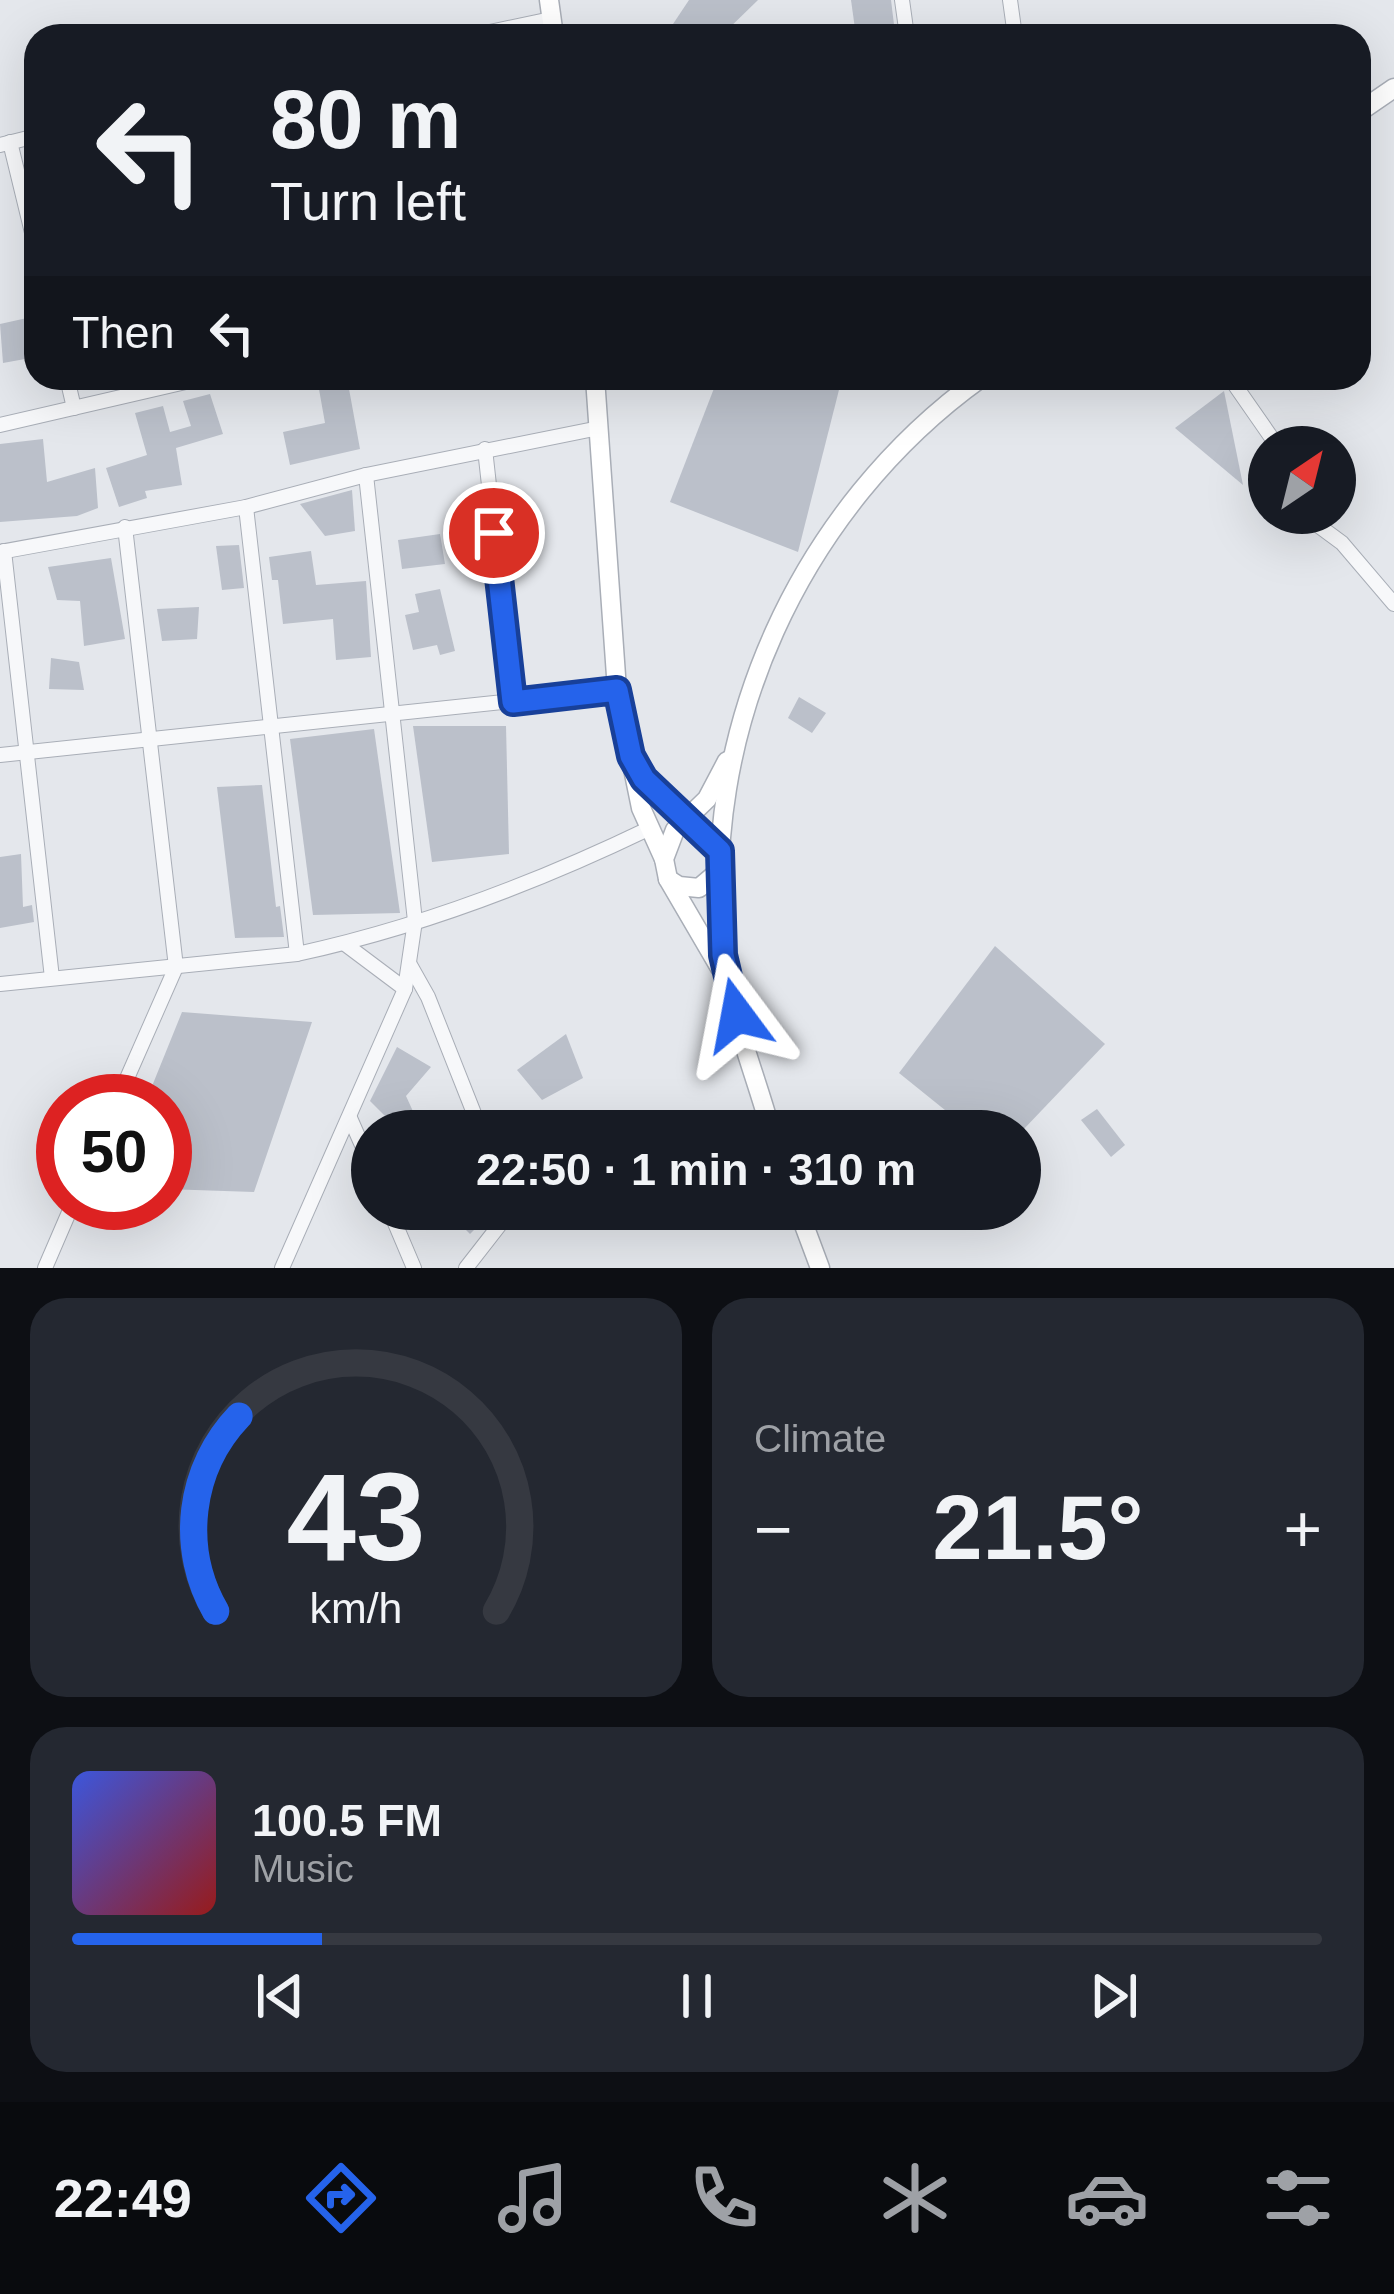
<!DOCTYPE html>
<html lang="en">
<head>
<meta charset="utf-8">
<style>
	body { margin:0; font-family:Helvetica,sans-serif; background:#242831; color:#f1f3f6; height:100vh; display:flex; flex-direction:column; font-size:45px; white-space:nowrap }
	* { box-sizing:border-box; margin:0 }
	p { font-size:39px; color:#9ea1a6 }
	.icon { flex:none; width:66px; height:66px; fill:none; stroke:currentColor; stroke-width:2; stroke-linecap:round; stroke-linejoin:round }
	.map { position:relative; height:1268px; overflow:hidden }
	.side { display:flex; flex-direction:column; gap:30px; padding:30px; background:#0d0f14; flex:1 }
	.side>* { flex:none }
	.guide { position:absolute; left:24px; top:24px; width:1347px; height:366px; border-radius:36px; box-shadow:0 12px 48px #0002; background:#171b24; color:#f1f3f6; overflow:hidden }
	.needle { width:78px; rotate:35deg }
	.tools { position:absolute; left:1248px; top:426px; display:grid; gap:24px }
	.tools a { display:grid; place-items:center; width:108px; height:108px; border-radius:50%; background:#171b24; box-shadow:0 12px 48px #0002; font-size:60px }
	.speed { position:absolute; left:36px; top:1074px; display:flex; gap:24px; font-size:60px; font-weight:700; text-align:center }
	.speed>* { display:grid; place-content:center; width:156px; height:156px; border-radius:50%; background:#171b24; box-shadow:0 12px 48px #0002; line-height:1 }
	.speed .limit { border:18px solid #d22; background:#fff; color:#111 }
	.pin { position:absolute; display:grid; place-items:center; width:102px; height:102px; color:#fff; margin:-51px; border:6px solid #fff; border-radius:50%; box-shadow:0 3px 12px #0007 }
	.me { position:absolute; width:132px; margin:-66px; rotate:347deg; stroke-linejoin:round; filter:drop-shadow(0 0 9px #0008) }
	.turn { display:flex; align-items:center; gap:42px; height:252px; padding:0 48px; font-size:54px }
	.turn .icon { width:156px; height:156px; stroke-width:2.5 }
	.turn b { display:block; font-size:84px; line-height:102px }
	.then { display:flex; align-items:center; height:114px; padding:0 48px; background:#0003; gap:24px; font-size:45px }
	.big { font-size:90px; font-weight:700; line-height:1.1 }
	.side .tile { flex:1; display:flex; flex-direction:column; justify-content:center; gap:18px; min-width:0; padding:0 42px; border-radius:36px; background:#242831 }
	.side .dial { align-items:center; gap:0 }
	.dial svg { height:312px; overflow:visible; fill:none; stroke:#363941; stroke-width:7; stroke-linecap:round; text-anchor:middle }
	.dial text { fill:#f1f3f6; stroke:none }
	.song { display:flex; align-items:center; gap:36px }
	.cover { width:144px; height:144px; border-radius:18px; background:linear-gradient(135deg,hsl(230 70% 55%),hsl(0 70% 35%)) }
	.played { height:12px; border-radius:6px; background:linear-gradient(90deg,#2563eb 20%,#363941 20%) }
	.keys { display:flex; justify-content:space-around; direction:ltr }
	.heat { display:flex; justify-content:space-between; align-items:center; font-size:66px; direction:ltr }
	.side .tiles { flex:1; display:grid; gap:30px; grid-template-columns:1fr 1fr }
	.tile:last-child { grid-column:span 2 }
	.trip { position:absolute; left:351px; top:1110px; width:690px; height:120px; border-radius:60px; background:#171b24; box-shadow:0 12px 48px #0002; font-weight:700; line-height:120px; text-align:center }
	.dock { display:flex; height:192px; justify-content:space-around; align-items:center; background:#090b0e; color:#9ea1a6 }
	.dock .icon { width:84px; height:84px }
	.dock .current { color:#2563eb }
	.dock b { font-size:54px; color:#f1f3f6 }
	.map>svg:first-child { display:block }
</style>
</head>
<body>
<div class="map">
<svg width="1394" height="1268" viewBox="0 0 1394 1268">
	<rect width="100%" height="100%" fill="#e4e7ec"/>
	<g fill="#bbc0ca">
		<polygon points="689,0 758,0 721,36 665,36"/>
		<polygon points="851,0 891,0 895,33 856,36"/>
		<polygon points="36,316 36,357 3,363 0,324"/>
		<polygon points="317,378 347,378 360,449 290,465 283,432 325,423"/>
		<polygon points="718,378 842,378 798,552 670,502"/>
		<polygon points="1224,391 1243,485 1175,428"/>
		<polygon points="210,394 223,434 176,448 182,485 145,491 147,498 119,507 106,468 147,455 135,413 163,406 170,432 191,426 183,401"/>
		<polygon points="43,439 47,482 95,468 98,508 77,516 0,522 0,444"/>
		<polygon points="352,490 355,531 325,536 300,504"/>
		<polygon points="440,534 445,564 402,569 398,540"/>
		<polygon points="239,545 244,588 222,590 216,546"/>
		<polygon points="311,551 316,585 366,581 371,657 336,660 333,619 283,624 278,580 272,580 269,557"/>
		<polygon points="111,558 125,639 84,646 80,601 57,600 48,567"/>
		<polygon points="440,589 455,651 440,655 437,645 413,650 405,615 419,612 415,594"/>
		<polygon points="199,607 197,639 162,641 157,609"/>
		<polygon points="51,658 79,662 84,690 49,689"/>
		<polygon points="799,697 826,713 812,733 788,718"/>
		<polygon points="413,726 506,726 509,854 432,862"/>
		<polygon points="374,729 400,913 313,915 290,739"/>
		<polygon points="262,785 276,907 280,906 284,937 235,938 217,787"/>
		<polygon points="21,854 23,907 32,905 34,922 0,928 0,857"/>
		<polygon points="995,946 1105,1044 1022,1131 971,1131 899,1073"/>
		<polygon points="182,1012 312,1022 254,1192 165,1189 165,1101 146,1101"/>
		<polygon points="566,1034 583,1078 542,1100 517,1070"/>
		<polygon points="397,1047 431,1067 406,1096 422,1131 383,1131 391,1122 370,1101"/>
		<polygon points="1097,1109 1125,1145 1111,1157 1081,1120"/>
		<polygon points="416,1209 495,1209 470,1234 449,1213 422,1229"/>
	</g>
	<g fill="none" stroke-linecap="round" stroke-linejoin="round">
		<defs>
			<g id="minor">
				<polyline points="902,0 907,36"/>
				<polyline points="1010,0 1015,36"/>
				<polyline points="471,36 551,19"/>
				<polyline points="10,142 36,249"/>
				<polyline points="0,145 36,136"/>
				<polyline points="67,378 74,408"/>
				<polyline points="1230,378 1278,447"/>
				<polyline points="0,425 203,378"/>
				<polyline points="485,449 513,702"/>
				<polyline points="246,507 297,954"/>
				<polyline points="1313,513 1319,526 1342,543 1394,604"/>
				<polyline points="4,551 52,978"/>
				<polyline points="0,552 246,507 366,475 599,428"/>
				<polyline points="0,755 617,690"/>
				<polyline points="345,944 405,989"/>
				<polyline points="410,965 428,997 481,1131"/>
				<path d="M0,984L297,954C417,928 538,882 648,829"/>
				<polyline points="117,1101 176,967 125,527"/>
				<polyline points="350,1118 372,1168"/>
				<polyline points="389,1209 414,1268"/>
				<polyline points="45,1268 73,1203"/>
				<polyline points="282,1268 405,989 415,921 366,475"/>
				<polyline points="466,1268 512,1209"/>
			</g>
			<g id="secondary">
				<polyline points="549,0 554,36"/>
				<polyline points="1359,112 1394,88"/>
				<polyline points="595,378 617,690 641,808 664,859"/>
				<path d="M638,771C659,805 696,819 720,851"/>
				<polyline points="668,879 679,886 699,888 719,871"/>
				<polyline points="720,968 668,879 664,859 675,830 707,799 727,761"/>
				<path d="M771,1131C755,1073 730,1014 723,954C697,732 801,507 981,378"/>
				<polyline points="798,1209 820,1268"/>
			</g>
		</defs>
		<use href="#minor" stroke="#a9aeb7" stroke-width="16"/>
		<use href="#secondary" stroke="#a9aeb7" stroke-width="21"/>
		<use href="#minor" stroke="#f7f8fa" stroke-width="14"/>
		<use href="#secondary" stroke="#fff" stroke-width="18"/>
	</g>
	<g fill="none" stroke-linecap="round" stroke-linejoin="round">
		<defs>
			<polyline id="route" points="494,533 513,702 617,690 631,756 644,779 720,851 723,955 737,1015"/>
		</defs>
		<use href="#route" stroke="#184099" stroke-width="30"/>
		<use href="#route" stroke="#2563eb" stroke-width="21"/>
	</g>
</svg>
<div class="tools">
<a><svg class="needle" viewBox="-14 -14 28 28"><path d="M0-13l5 13h-10z" fill="#e53935"/><path d="M0 13l5-13h-10z" fill="#9ea1a6"/></svg></a>
</div>
<div class="speed"><div class="limit">50</div></div>
<div class="pin" style="left:494px;top:533px;background:#d93025"><svg class="icon" aria-label="arrive" viewBox="0 0 24 24"><path d="M6 21V4h12l-3 4 3 4H6"/></svg></div>
<svg class="me" style="left:737px;top:1015px" viewBox="-20 -20 40 40"><path d="M0-17L14 15 0 8-14 15z" fill="#2563eb" stroke="#fff" stroke-width="4"/></svg>
<div class="trip">22:50 · 1 min · 310 m</div>
<div class="guide">
<div class="turn"><svg class="icon" aria-label="left" viewBox="0 0 24 24"><path d="M17 20v-9H6M10 6l-5 5 5 5"/></svg><div><b>80 m</b>Turn left</div></div>
<div class="then">Then<svg class="icon" aria-label="left" viewBox="0 0 24 24"><path d="M17 20v-9H6M10 6l-5 5 5 5"/></svg></div>
</div>
</div>
<section class="side">
<div class="tiles">
<div class="tile dial"><svg viewBox="0 0 100 80">
<path d="M14 69A42 42 0 1 1 86 69"/>
<path d="M14 69A42 42 0 0 1 20 19" stroke="#2563eb"/>
<text x="50" y="56" font-size="32" font-weight="700">43</text>
<text x="50" y="72" font-size="11">km/h</text>
</svg></div>
<div class="tile"><p>Climate</p>
<div class="heat"><a>−</a><b class="big">21.5°</b><a>+</a></div>
</div>
<div class="tile">
<div class="song"><i class="cover"></i><div><b>100.5 FM</b><p>Music</p></div></div>
<div class="played"></div>
<div class="keys"><svg class="icon" aria-label="previous" viewBox="0 0 24 24"><path d="M18 5L8 12l10 7zM5 5v14"/></svg><svg class="icon" aria-label="pause" viewBox="0 0 24 24"><path d="M8 5v14M16 5v14"/></svg><svg class="icon" aria-label="next" viewBox="0 0 24 24"><path d="M6 5l10 7-10 7zM19 5v14"/></svg></div>
</div>
</div>
</section>
<nav class="dock">
<b>22:49</b>
<svg class="icon current" aria-label="directions" viewBox="0 0 24 24"><path d="M12 3l9 9-9 9-9-9zM9 14v-3h6M13 9l2 2-2 2"/></svg>
<svg class="icon" aria-label="music" viewBox="0 0 24 24"><path d="M9 18V5l10-2v13"/><circle cx="6" cy="18" r="3"/><circle cx="16" cy="16" r="3"/></svg>
<svg class="icon" aria-label="phone" viewBox="0 0 24 24"><path d="M5 4h4l2 5-3 2q2 4 5 5l2-3 5 2v4C11 20 4 13 5 4z"/></svg>
<svg class="icon" aria-label="climate" viewBox="0 0 24 24"><path d="M12 3v18M4 7l16 10M4 17L20 7"/></svg>
<svg class="icon" aria-label="car" viewBox="0 0 24 24"><path d="M5 17H2v-5l4-1 3-4h7l3 4 3 1v5h-3M9 17h6M6 11h13"/><circle cx="7" cy="17" r="2"/><circle cx="17" cy="17" r="2"/></svg>
<svg class="icon" aria-label="filters" viewBox="0 0 24 24"><path d="M4 7h16M4 17h16"/><circle cx="9" cy="7" r="2"/><circle cx="15" cy="17" r="2"/></svg>
</nav>
</body>
</html>
